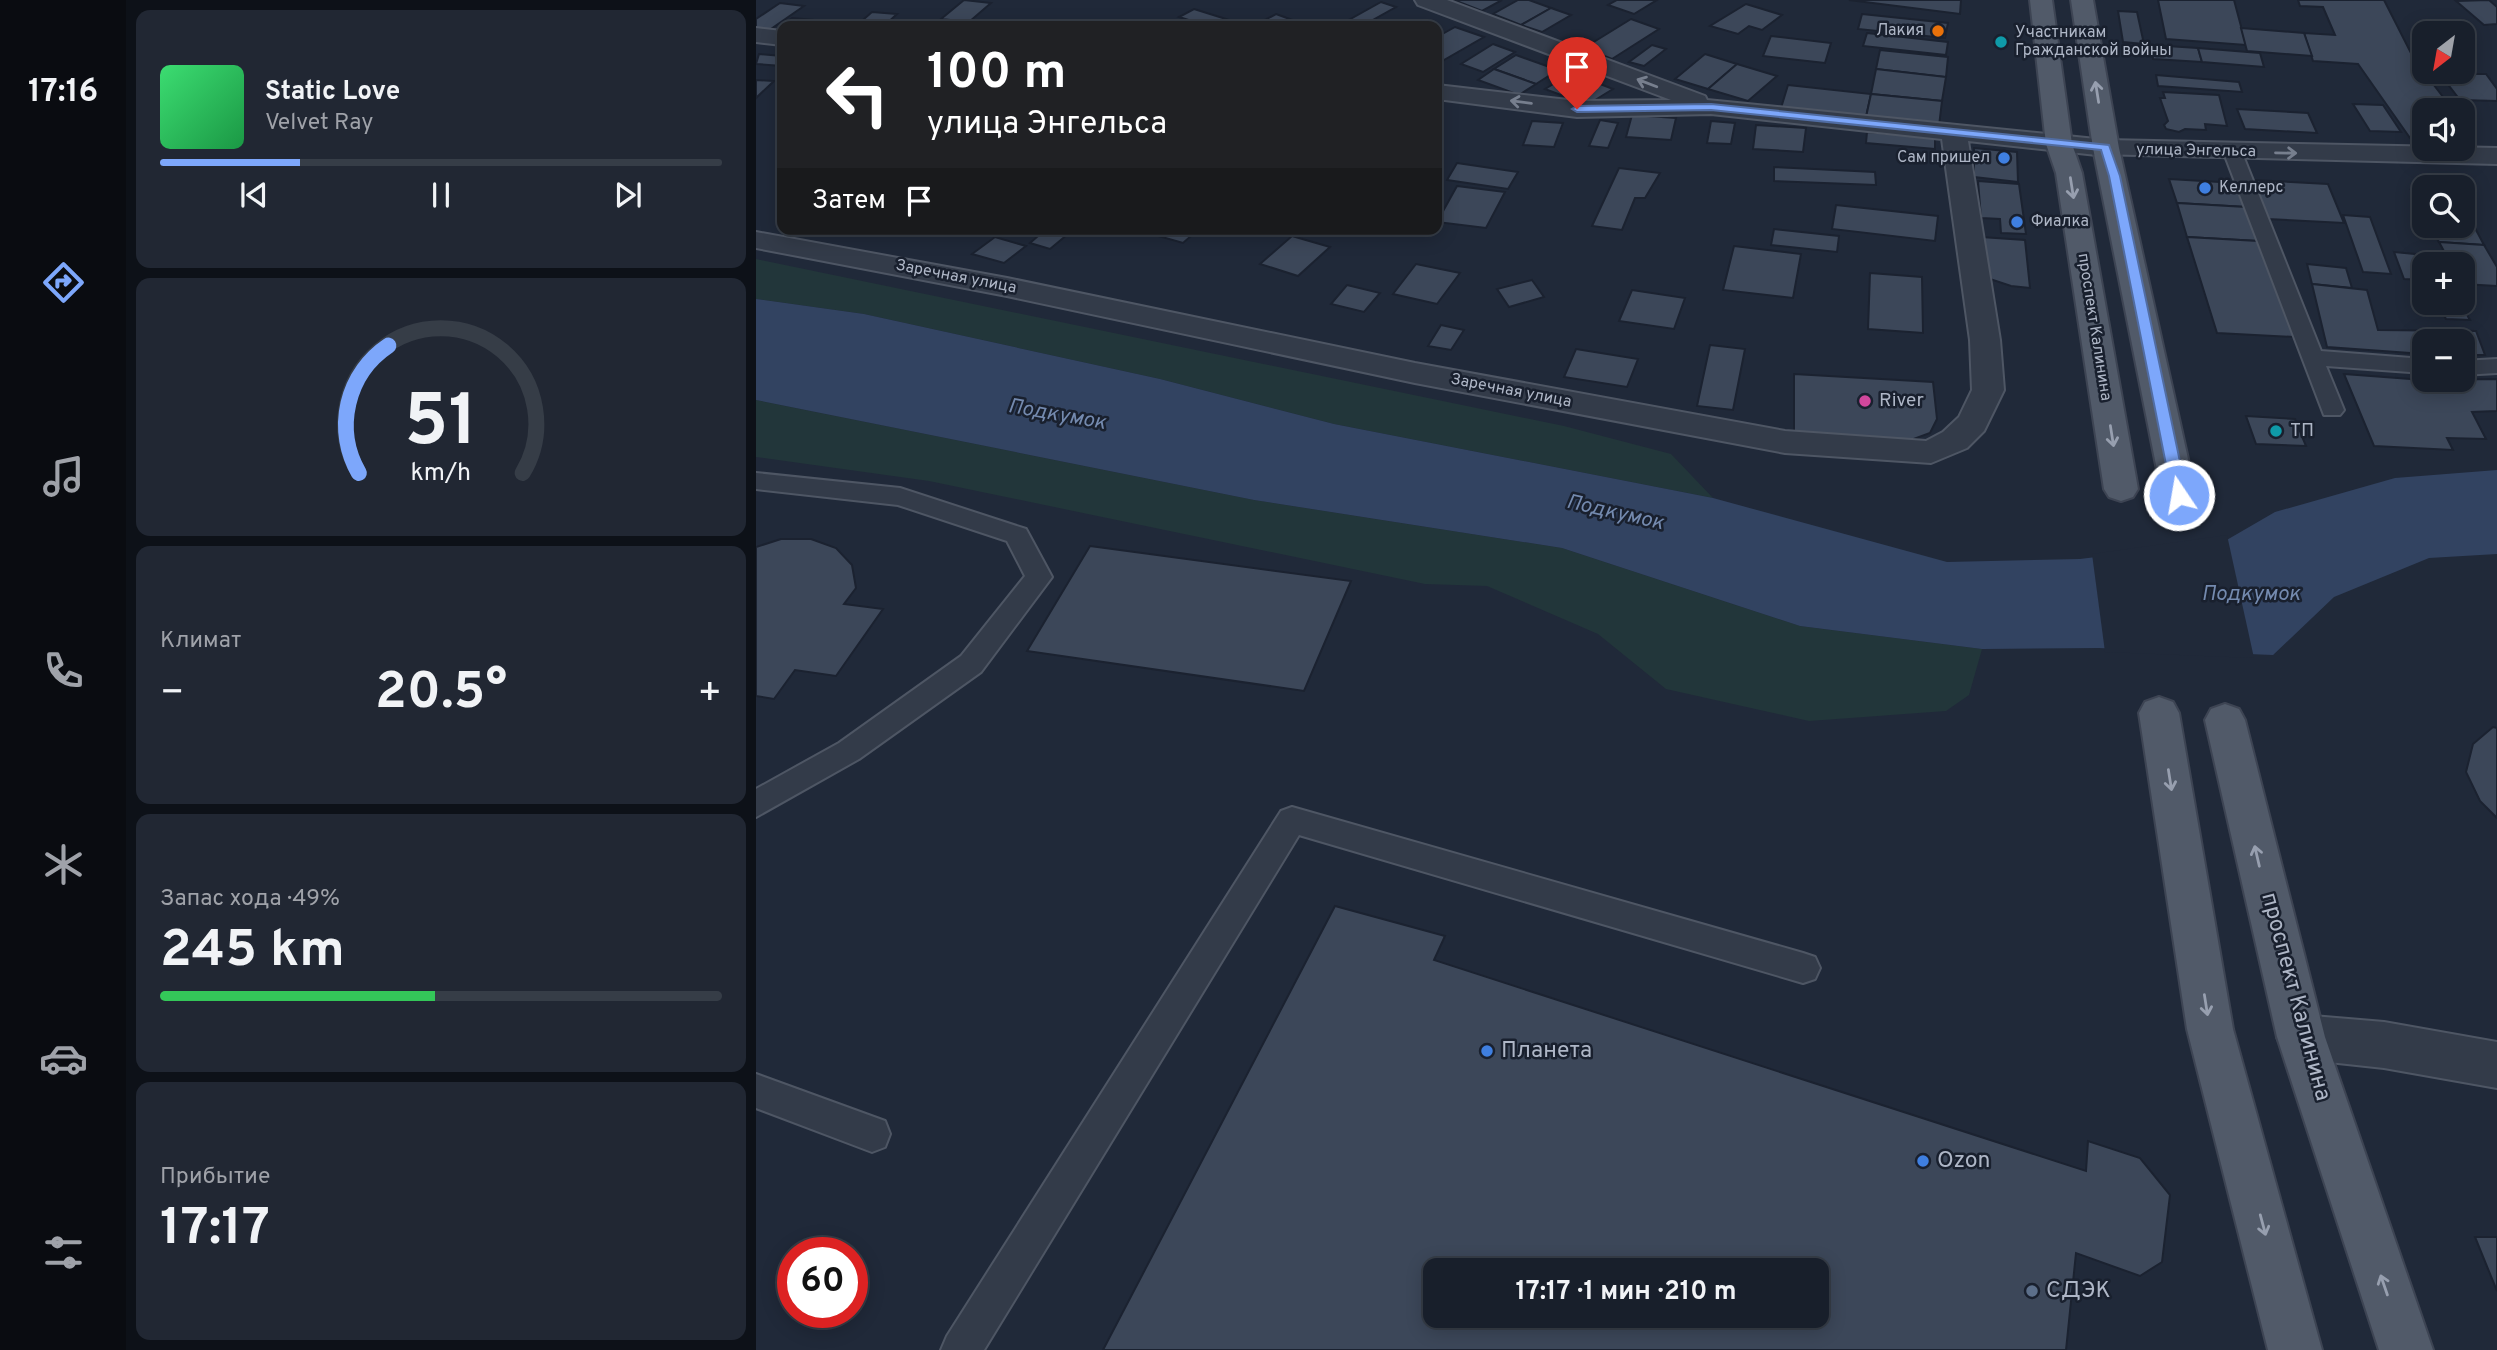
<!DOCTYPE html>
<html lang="ru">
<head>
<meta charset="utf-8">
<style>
	body { margin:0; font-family:Overpass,sans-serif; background:#212733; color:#f1f3f6; height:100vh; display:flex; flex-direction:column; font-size:26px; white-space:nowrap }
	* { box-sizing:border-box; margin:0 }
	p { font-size:23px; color:#9fa2a9 }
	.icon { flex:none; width:38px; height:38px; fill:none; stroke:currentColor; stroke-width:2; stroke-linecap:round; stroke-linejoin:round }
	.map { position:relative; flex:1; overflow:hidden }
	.drawer { display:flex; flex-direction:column; gap:10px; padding:10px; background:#0d1118; width:630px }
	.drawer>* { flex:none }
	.guide { position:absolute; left:21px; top:21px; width:665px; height:214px; border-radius:14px; box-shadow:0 4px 18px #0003,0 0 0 2px #363d47; background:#202124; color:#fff; overflow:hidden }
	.needle { width:46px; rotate:211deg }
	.tools { position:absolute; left:1656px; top:21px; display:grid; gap:14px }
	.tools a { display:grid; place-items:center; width:63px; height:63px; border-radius:14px; background:#181f2b; box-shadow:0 4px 18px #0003,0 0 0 2px #363d47; font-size:35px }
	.speed { position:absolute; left:21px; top:1237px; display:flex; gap:14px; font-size:35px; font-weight:700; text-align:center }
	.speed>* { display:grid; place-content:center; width:91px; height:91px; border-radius:50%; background:#181f2b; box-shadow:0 4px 18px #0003,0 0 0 2px #363d47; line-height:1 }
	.speed .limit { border:10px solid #d22; background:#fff; color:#111 }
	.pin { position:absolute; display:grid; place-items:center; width:60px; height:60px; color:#fff; margin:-72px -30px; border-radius:50% 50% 50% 0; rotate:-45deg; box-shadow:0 0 7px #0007 }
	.pin .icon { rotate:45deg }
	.me { position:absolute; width:77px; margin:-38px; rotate:348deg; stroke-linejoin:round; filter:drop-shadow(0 0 5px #0008) }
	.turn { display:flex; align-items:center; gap:24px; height:147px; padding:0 35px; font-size:32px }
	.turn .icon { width:91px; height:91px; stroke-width:2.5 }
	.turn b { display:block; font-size:49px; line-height:60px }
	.then { display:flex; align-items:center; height:66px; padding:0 35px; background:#0003; gap:14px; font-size:26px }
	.big { font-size:52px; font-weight:700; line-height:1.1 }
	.drawer .card { flex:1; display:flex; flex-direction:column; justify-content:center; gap:10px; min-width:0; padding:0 24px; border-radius:14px; background:#212733 }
	.drawer .dial { align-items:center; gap:0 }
	.dial svg { height:182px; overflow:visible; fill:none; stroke:#363d47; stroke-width:7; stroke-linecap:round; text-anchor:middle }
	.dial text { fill:#f1f3f6; stroke:none }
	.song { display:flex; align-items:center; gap:21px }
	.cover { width:84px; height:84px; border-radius:10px; background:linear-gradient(135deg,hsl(140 70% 55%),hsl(140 70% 35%)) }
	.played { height:7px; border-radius:4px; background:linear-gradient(90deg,#7da7fb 25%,#363d47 25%) }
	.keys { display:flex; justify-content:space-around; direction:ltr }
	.heat { display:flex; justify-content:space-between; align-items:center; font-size:38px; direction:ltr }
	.charge { height:10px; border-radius:5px; background:linear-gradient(90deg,#34c759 49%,#363d47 0) }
	.trip { position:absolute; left:667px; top:1258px; width:406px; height:70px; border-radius:14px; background:#181f2b; box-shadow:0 4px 18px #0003,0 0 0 2px #363d47; font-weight:700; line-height:70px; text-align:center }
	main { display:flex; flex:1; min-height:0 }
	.tab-bar { display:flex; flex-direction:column; width:126px; justify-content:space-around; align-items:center; background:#0a0c11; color:#9fa2a9 }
	.tab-bar .icon { width:49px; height:49px }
	.tab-bar .active { color:#7da7fb }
	.tab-bar b { font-size:32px; color:#f1f3f6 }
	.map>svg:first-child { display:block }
</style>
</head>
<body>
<main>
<nav class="tab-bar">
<b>17:16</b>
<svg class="icon active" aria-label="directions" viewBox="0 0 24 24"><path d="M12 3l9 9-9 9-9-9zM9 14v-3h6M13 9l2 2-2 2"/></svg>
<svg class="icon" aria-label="music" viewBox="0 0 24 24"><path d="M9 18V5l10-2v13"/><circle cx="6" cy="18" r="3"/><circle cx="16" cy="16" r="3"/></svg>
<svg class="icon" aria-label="phone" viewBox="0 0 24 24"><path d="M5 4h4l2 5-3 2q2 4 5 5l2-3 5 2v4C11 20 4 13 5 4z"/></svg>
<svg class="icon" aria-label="climate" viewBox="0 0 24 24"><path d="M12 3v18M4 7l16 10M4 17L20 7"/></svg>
<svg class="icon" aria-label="car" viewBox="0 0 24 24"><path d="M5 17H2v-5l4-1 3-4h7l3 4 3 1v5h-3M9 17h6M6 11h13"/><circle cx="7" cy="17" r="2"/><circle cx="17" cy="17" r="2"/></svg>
<svg class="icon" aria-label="filters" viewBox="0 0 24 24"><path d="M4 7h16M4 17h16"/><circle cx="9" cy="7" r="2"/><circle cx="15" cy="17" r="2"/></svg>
</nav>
<section class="drawer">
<div class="card">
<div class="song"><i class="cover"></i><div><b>Static Love</b><p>Velvet Ray</p></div></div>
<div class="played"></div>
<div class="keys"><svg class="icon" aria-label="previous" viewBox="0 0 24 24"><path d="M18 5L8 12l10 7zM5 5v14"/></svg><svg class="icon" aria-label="pause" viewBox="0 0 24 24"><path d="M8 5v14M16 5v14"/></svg><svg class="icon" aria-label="next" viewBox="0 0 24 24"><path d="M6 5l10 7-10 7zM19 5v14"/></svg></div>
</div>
<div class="card dial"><svg viewBox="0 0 100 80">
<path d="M14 69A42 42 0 1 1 86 69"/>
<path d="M14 69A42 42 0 0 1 27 13" stroke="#7da7fb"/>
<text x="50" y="56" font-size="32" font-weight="700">51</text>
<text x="50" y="72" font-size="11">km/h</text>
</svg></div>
<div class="card"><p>Климат</p>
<div class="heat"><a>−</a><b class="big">20.5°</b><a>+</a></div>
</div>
<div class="card"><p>Запас хода · 49%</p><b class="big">245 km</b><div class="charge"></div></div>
<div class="card"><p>Прибытие</p><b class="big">17:17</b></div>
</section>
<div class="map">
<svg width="1741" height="1350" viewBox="0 0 1741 1350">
	<rect width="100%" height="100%" fill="#202939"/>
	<g fill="#22363a">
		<polygon points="0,259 808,426 915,454 957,498 578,424 404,379 108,314 0,299"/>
		<polygon points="0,400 498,500 806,548 1044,626 1226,649 1213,695 1190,711 1053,721 910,689 842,634 731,586 669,584 173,481 0,457"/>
	</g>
	<polygon fill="#324361" points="0,299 108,314 404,379 578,424 957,498 1191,562 1324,559 1469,541 1519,512 1639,478 1741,470 1741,554 1673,558 1578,597 1517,655 1343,648 1226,649 1044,626 806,548 498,500 0,400"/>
	<polygon fill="#202939" points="1471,535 1498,658 1349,652 1336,554"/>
	<g fill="#3c4759" stroke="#1b2230" stroke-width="2" fill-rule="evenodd">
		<polygon points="208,0 235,3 213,22 185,19"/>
		<polygon points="698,0 746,0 726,11"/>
		<polygon points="762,0 773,0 795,8 765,25 737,14"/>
		<polygon points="861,0 901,0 878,14 852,5"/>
		<polygon points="1093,0 1205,0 1204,14"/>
		<polygon points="1402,0 1478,0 1490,45 1410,39"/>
		<polygon points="1542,0 1628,0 1658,59 1697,110 1668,110 1668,138 1654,138 1602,64 1557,61 1548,33 1579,35 1567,7 1544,6"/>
		<polygon points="1733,0 1741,7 1741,24 1728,25 1700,1"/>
		<polygon points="625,2 640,7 617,20 623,23 616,26 582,26"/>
		<polygon points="24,3 48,6 12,31 0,30 0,19"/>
		<polygon points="990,4 1026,15 1006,30 993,26 982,34 954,26"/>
		<polygon points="795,8 815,15 786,32 765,25"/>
		<polygon points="438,9 486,24 452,26 423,17"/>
		<polygon points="1362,11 1381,12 1388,44 1367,42"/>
		<polygon points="116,12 141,14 128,26 100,26"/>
		<polygon points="520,14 553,26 498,26"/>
		<polygon points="1106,14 1192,23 1189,38 1102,29"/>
		<polygon points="36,18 70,21 64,26 26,26 26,33 18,33"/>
		<polygon points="875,19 903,29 856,59 828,48"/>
		<polygon points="699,27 728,37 681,64 681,37"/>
		<polygon points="1485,28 1548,33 1556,56 1491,51"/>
		<polygon points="1111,33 1192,42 1190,55 1107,46"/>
		<polygon points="1015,36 1075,43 1069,63 1007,56"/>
		<polygon points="737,44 759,52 727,72 705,64"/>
		<polygon points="896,45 910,49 888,66 873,62"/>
		<polygon points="1395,45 1442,48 1446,62 1397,59"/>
		<polygon points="1442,48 1504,53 1508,67 1446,62"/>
		<polygon points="1124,50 1192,57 1190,77 1120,69"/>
		<polygon points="3,54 26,56 26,66 0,64"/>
		<polygon points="949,54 981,64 952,89 919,79"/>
		<polygon points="760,55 802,70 780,84 738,69"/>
		<polygon points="981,64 1021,76 992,101 952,89"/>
		<polygon points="738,69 780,84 763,95 722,80"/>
		<polygon points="1120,69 1190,77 1186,101 1115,94"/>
		<polygon points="816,73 857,89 831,105 789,89"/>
		<polygon points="1684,74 1730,74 1741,89 1741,101 1704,100"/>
		<polygon points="1400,75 1483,82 1486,92 1402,86"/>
		<polygon points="0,80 18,81 0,98"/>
		<polygon points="1032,85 1115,94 1110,117 1025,108"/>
		<polygon points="1407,92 1463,95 1471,126 1449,124 1450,130 1429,129 1423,132 1410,129 1408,125 1412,121 1404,98 1409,98"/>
		<polygon points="1115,94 1186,101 1183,126 1110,117"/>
		<polygon points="1597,104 1627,105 1645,132 1614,131"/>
		<polygon points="1481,109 1552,113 1561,133 1489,129"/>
		<polygon points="876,115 920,118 915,140 870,137"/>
		<polygon points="844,120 862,123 852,148 833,146"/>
		<polygon points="776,121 807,123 798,147 767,145"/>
		<polygon points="955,121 979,123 975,144 951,143"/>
		<polygon points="1000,125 1050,128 1047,152 997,149"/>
		<polygon points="1111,132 1179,137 1179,149 1110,143"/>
		<polygon points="1218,148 1261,152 1262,182 1218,177"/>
		<polygon points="701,163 762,172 752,189 691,180"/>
		<polygon points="1018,167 1119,172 1120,185 1018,181"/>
		<polygon points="863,168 904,173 889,198 879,198 866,230 836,226"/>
		<polygon points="1413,179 1481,183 1490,207 1421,203"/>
		<polygon points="1497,180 1572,184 1588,223 1511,219"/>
		<polygon points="1222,181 1263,184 1270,234 1245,233 1244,219 1225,218"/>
		<polygon points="701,186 749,192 730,228 681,222"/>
		<polygon points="1655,190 1668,191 1668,213"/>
		<polygon points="1421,203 1490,207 1502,241 1431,237"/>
		<polygon points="1080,205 1182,216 1179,241 1076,229"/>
		<polygon points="1706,206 1719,228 1674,226 1706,226"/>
		<polygon points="1587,215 1614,217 1635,274 1607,272"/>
		<polygon points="1674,226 1719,228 1728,245 1683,242"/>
		<polygon points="256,229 318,229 294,249 274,243 282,236"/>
		<polygon points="378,229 443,229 427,243"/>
		<polygon points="1018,229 1083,236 1081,252 1015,245"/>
		<polygon points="536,236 574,247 542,276 504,264"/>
		<polygon points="239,237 270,246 248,263 216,254"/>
		<polygon points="1225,237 1269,240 1274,288 1255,286 1231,278"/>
		<polygon points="1431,237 1502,241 1538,337 1461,333"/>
		<polygon points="1683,242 1728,245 1741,267 1741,286 1706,284 1706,264 1695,264"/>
		<polygon points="978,246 1045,254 1037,298 967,290"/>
		<polygon points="1638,252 1659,254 1668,280 1648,279"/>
		<polygon points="660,264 704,273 681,304 637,294"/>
		<polygon points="1551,264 1590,268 1596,288 1556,284"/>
		<polygon points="1114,273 1166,277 1167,333 1112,329"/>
		<polygon points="776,280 788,297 753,307 741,289"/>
		<polygon points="1556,284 1611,290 1622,330 1720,331 1729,355 1706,355 1706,341 1668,341 1668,354 1571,347"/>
		<polygon points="591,285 624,293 608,312 575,304"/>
		<polygon points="876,290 929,298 918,329 863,321"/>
		<polygon points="1681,303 1704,303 1714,320 1690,319"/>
		<polygon points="685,325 708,330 695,350 672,346"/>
		<polygon points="954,345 989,349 977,410 941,406"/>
		<polygon points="820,349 882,359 871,387 808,377"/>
		<polygon points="1038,374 1177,382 1181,419 1174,433 1155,440 1038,434"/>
		<polygon points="1588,374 1668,380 1741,379 1741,411 1716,412 1730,439 1691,438 1697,450 1618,446"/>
		<polygon points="1490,416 1539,419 1550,446 1500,444"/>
		<polygon points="25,539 55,539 80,548 96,565 100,588 88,604 127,609 80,676 39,670 18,699 0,696 0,547"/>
		<polygon points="334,546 595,581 548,691 271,651"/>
		<polygon points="1737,727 1741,728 1741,818 1724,801 1710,772 1717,744"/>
		<path d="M579,906L689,936L678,960L1330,1171L1332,1141L1384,1158L1414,1195L1406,1262L1384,1276L1320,1253L1310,1350H347ZM679,1270H1060V1316H679Z"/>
		<polygon points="1719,1237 1741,1237 1741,1291"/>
	</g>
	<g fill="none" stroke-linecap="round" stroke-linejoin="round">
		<defs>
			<g id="service">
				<polygon points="1477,147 1486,153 1565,351 1668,359 1668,373 1570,366 1588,410 1584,415 1568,415 1468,153"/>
				<polygon points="1741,359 1741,373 1706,375 1706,361"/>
				<polygon points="0,473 144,488 270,529 296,577 225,672 103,759 0,817 0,789 83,743 205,656 269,576 251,541 142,505 0,489"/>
				<polygon points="536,807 1047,953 1059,957 1064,968 1059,979 1047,983 543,835 228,1350 185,1350 191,1336 525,811"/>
				<polygon points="0,1074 129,1121 134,1134 129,1147 116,1152 0,1108"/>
			</g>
			<g id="minor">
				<polygon points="659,0 691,0 949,96 951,100 1350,140 1359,142 1363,148 1359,154 1350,156 1212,141 1244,340 1248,390 1228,431 1211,448 1175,463 1029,453 659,383 251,296 0,248 0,232 251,278 659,363 1029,431 1170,441 1187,432 1203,417 1216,390 1214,340 1186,139 955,114 821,117 681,99 681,85 821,101 915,100 662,5"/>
				<polygon points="0,28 26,31 26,45 0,42"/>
				<polygon points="1545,1015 1628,1022 1741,1042 1741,1088 1628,1068 1545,1059 1528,1053 1521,1037 1528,1021"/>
			</g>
			<polygon id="tertiary" points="1350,140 1741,148 1741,164 1341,154 1337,148 1341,142"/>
			<g id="primary">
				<polygon points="1274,0 1296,0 1316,144 1326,173 1382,489 1377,497 1365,501 1353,497 1348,489 1300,173 1290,144"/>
				<polygon points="1315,0 1337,0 1363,148 1440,495 1435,503 1423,507 1411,503 1406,495 1337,148"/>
				<polygon points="1403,697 1417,702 1423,713 1477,1029 1566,1350 1512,1350 1431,1029 1383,713 1389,702"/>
				<polygon points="1469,704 1483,709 1489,720 1569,1037 1677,1350 1623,1350 1521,1037 1449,720 1455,709"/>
			</g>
		</defs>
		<use href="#service" stroke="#4e5664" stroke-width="4"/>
		<use href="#minor" stroke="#4e5664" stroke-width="4"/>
		<use href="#tertiary" stroke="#4e5664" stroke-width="4"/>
		<use href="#primary" stroke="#3d4453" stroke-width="4"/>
		<use href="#service" fill="#333b49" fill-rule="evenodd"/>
		<use href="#minor" fill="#333b49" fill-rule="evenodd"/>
		<use href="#tertiary" fill="#333b49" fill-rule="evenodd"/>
		<use href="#primary" fill="#515a69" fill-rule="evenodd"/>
	</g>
	<defs><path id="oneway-shaft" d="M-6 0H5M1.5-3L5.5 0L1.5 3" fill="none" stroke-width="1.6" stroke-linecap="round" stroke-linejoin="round" transform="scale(1.75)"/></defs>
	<g stroke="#777f8e">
		<use href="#oneway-shaft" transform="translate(891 83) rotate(-159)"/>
		<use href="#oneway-shaft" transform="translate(765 102) rotate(-173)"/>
		<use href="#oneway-shaft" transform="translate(1530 153) rotate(1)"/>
	</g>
	<g stroke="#979faf">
		<use href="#oneway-shaft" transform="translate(1341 92) rotate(-99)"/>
		<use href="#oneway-shaft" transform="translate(1316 188) rotate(81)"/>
		<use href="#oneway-shaft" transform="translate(1356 436) rotate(81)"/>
		<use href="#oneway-shaft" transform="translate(1414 780) rotate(81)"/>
		<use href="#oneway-shaft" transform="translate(1501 856) rotate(-103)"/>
		<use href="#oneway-shaft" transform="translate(1450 1005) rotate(81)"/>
		<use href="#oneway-shaft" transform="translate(1507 1225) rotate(75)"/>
		<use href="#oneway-shaft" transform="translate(1628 1285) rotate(-109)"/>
	</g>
	<polygon fill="#7da7fb" stroke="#516da3" stroke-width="2" points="955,104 1353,145 1364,176 1431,495 1428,498 1423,500 1416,495 1353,176 1345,150 955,110 821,112 816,109 821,106"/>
	<circle fill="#e8710a" stroke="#19202e" stroke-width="2.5" cx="1182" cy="31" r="7"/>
	<g fill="#0f9aa8" stroke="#19202e" stroke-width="2.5">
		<circle cx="1245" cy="42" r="7"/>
		<circle cx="1520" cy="431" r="7"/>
	</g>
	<g fill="#3f7fe0" stroke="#19202e" stroke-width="2.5">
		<circle cx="1248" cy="158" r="7"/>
		<circle cx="1449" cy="188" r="7"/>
		<circle cx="1261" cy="222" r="7"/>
		<circle cx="731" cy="1051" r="7"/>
		<circle cx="1167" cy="1161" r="7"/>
	</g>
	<circle fill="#d1479c" stroke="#19202e" stroke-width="2.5" cx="1109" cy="401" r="7"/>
	<circle fill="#5c6f8a" stroke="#19202e" stroke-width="2.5" cx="1276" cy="1291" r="7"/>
	<g text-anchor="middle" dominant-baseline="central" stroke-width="5" stroke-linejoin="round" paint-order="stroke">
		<g font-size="16" fill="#aeb6c6" stroke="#19202e" text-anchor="start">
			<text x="1168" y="31" text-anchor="end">Лакия</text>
			<text x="1259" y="33">Участникам<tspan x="1259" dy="18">Гражданской войны</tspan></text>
			<text x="1234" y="158" text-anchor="end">Сам пришел</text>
			<text x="1463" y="188">Келлерс</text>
			<text x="1275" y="222">Фиалка</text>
		</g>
		<g font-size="16" fill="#aeb6c6" stroke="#19202e">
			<text transform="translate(1440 151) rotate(1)">улица Энгельса</text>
			<text transform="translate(200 277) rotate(11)">Заречная улица</text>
			<text transform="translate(1338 327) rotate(81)">проспект Калинина</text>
			<text transform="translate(755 391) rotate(11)">Заречная улица</text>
		</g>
		<g font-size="19" fill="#aeb6c6" stroke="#19202e" text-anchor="start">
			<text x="1123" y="401">River</text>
			<text x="1534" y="431">ТП</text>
		</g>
		<g font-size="21" font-style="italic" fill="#748aaf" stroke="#19202e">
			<text transform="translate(301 415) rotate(10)">Подкумок</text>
			<text transform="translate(859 513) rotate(13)">Подкумок</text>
			<text x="1495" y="594">Подкумок</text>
		</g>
		<g font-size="23" fill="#aeb6c6" stroke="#19202e">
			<text transform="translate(1539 997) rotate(75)">проспект Калинина</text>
		</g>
		<g font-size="23" fill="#aeb6c6" stroke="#19202e" text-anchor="start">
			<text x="745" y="1051">Планета</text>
			<text x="1181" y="1161">Ozon</text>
			<text x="1290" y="1291">СДЭК</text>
		</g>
	</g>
</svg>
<div class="tools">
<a><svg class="needle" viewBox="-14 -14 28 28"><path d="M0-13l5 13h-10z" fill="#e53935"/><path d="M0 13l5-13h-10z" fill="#9fa2a9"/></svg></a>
<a><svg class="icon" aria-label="sound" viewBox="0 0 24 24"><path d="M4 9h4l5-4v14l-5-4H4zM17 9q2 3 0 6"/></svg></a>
<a><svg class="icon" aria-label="search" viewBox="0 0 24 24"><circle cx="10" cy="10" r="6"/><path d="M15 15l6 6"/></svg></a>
<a>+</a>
<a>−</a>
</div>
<div class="speed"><div class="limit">60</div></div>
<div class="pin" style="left:821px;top:109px;background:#d93025"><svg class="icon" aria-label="arrive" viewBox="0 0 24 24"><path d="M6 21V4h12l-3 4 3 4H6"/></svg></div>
<svg class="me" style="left:1423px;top:495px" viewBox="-20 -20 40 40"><circle r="17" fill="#7da7fb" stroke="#fff" stroke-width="3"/><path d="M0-11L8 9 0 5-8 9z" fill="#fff"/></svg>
<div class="trip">17:17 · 1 мин · 210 m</div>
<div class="guide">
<div class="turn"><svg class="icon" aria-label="left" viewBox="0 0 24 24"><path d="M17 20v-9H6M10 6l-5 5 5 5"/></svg><div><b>100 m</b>улица Энгельса</div></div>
<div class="then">Затем<svg class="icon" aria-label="arrive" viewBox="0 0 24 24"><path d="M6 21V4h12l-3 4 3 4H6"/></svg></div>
</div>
</div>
</main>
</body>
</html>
